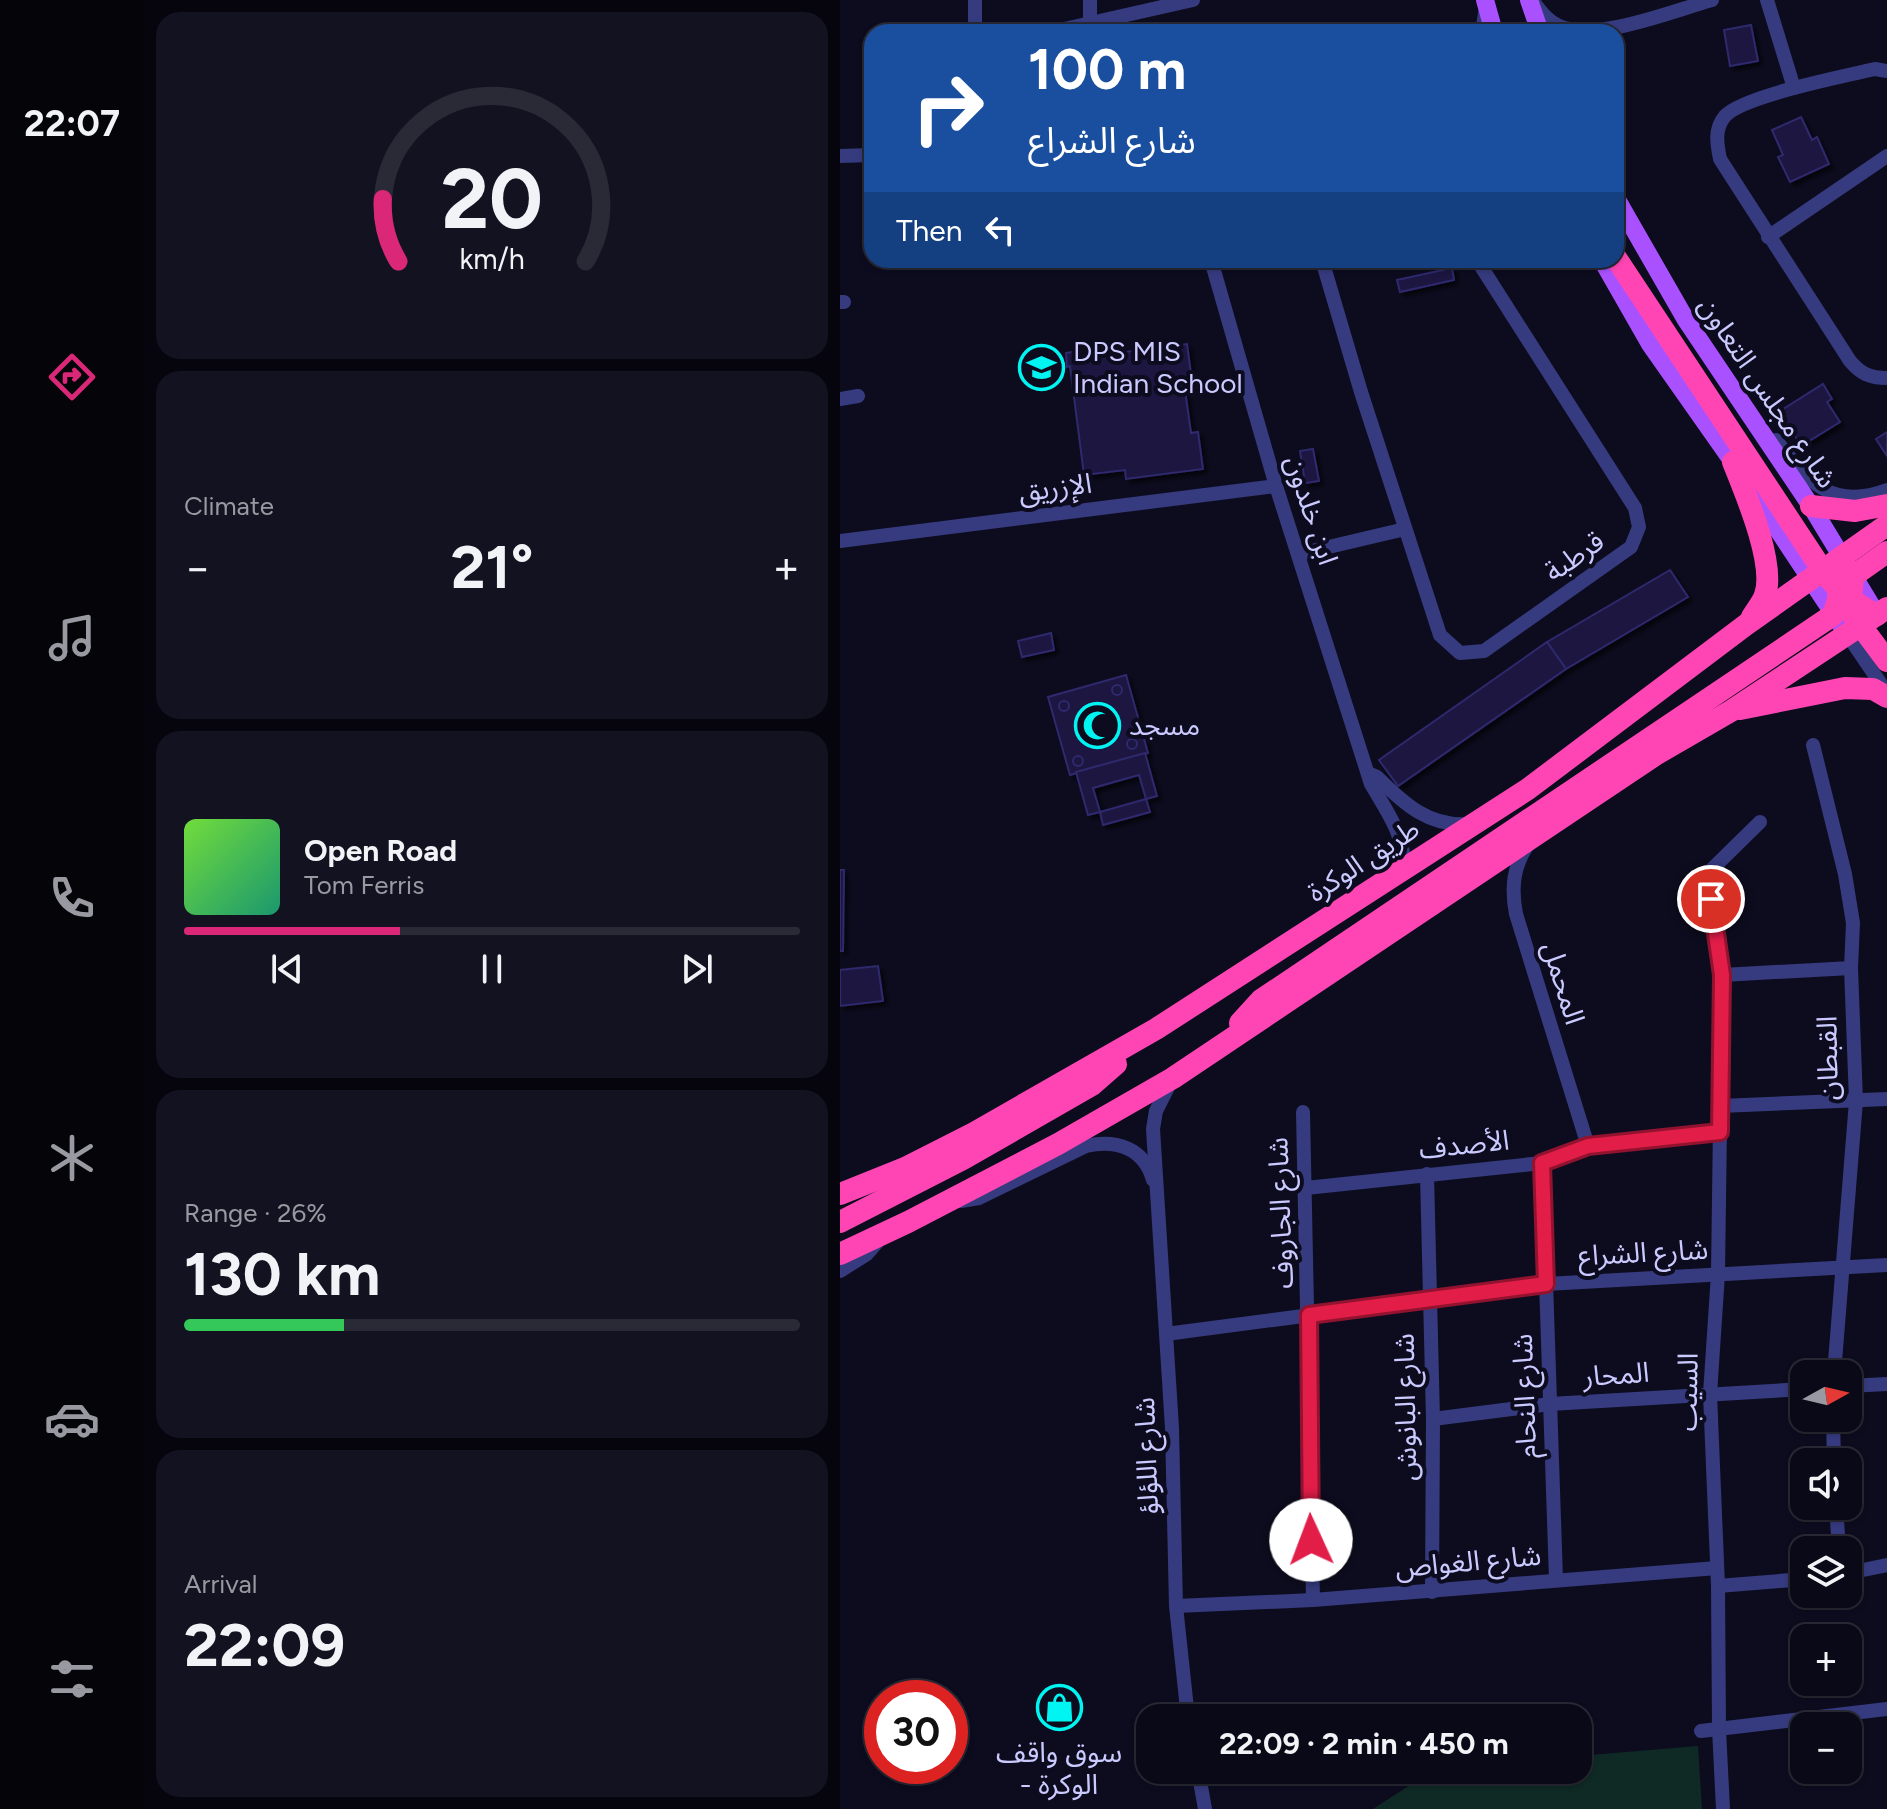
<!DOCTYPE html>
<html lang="en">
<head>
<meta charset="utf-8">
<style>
	body { margin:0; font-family:Figtree,"Noto Sans Arabic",sans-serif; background:#131220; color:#f1f3f6; height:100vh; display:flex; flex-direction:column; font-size:30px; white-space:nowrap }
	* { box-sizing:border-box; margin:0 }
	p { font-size:26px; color:#999aa1 }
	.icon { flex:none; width:44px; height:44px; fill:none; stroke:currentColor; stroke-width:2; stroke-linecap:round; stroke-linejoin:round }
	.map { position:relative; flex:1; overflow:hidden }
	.side { display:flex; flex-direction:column; gap:12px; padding:12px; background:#06050d; width:696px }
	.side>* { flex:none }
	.guide { position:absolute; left:24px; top:24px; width:760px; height:244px; border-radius:24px; box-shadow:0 2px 6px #0004,0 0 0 2px #2a2a36; background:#1a4fa0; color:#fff; overflow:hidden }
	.needle { width:52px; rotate:82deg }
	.fabs { position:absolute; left:950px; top:1360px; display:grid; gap:16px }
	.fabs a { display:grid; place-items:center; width:72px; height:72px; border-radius:16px; background:#0a0917; box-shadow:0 2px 6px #0004,0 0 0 2px #2a2a36; font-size:40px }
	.speed { position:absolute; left:24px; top:1680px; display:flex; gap:16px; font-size:40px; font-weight:700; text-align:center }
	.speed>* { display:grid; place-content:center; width:104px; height:104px; border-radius:50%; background:#0a0917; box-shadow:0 2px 6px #0004,0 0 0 2px #2a2a36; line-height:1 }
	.speed .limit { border:12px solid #d22; background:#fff; color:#111 }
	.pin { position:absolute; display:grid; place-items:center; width:68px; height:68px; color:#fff; margin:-34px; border:4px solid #fff; border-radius:50%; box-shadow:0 2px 8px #0007 }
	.me { position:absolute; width:88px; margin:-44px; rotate:358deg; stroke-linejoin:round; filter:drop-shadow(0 0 6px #0008) }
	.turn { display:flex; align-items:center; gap:28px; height:168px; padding:0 32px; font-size:36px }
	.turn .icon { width:104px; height:104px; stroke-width:2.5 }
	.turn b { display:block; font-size:56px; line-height:68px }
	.then { display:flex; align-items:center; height:76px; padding:0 32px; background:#0003; gap:16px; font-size:30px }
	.big { font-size:60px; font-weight:700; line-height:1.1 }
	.side .tile { flex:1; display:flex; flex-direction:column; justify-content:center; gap:12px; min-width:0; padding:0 28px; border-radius:24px; background:#131220 }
	.side .dial { align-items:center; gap:0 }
	.dial svg { height:208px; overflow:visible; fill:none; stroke:#2a2a36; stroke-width:7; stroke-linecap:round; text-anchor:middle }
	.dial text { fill:#f1f3f6; stroke:none }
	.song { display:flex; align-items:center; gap:24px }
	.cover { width:96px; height:96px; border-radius:12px; background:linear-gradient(135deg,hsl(100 70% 55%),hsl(160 70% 35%)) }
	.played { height:8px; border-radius:4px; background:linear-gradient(90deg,#db2777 35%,#2a2a36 35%) }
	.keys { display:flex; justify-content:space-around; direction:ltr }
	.heat { display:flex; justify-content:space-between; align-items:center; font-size:44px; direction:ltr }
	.charge { height:12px; border-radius:6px; background:linear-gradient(90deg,#34c759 26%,#2a2a36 0) }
	.trip { position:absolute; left:296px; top:1704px; width:456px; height:80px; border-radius:24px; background:#0a0917; box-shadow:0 2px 6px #0004,0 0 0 2px #2a2a36; font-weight:700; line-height:80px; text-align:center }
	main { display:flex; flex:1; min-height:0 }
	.menu { display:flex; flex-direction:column; width:144px; justify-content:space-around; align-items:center; background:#040409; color:#999aa1 }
	.menu .icon { width:56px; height:56px }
	.menu .on { color:#db2777 }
	.menu b { font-size:36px; color:#f1f3f6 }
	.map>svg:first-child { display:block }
</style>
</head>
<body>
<main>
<nav class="menu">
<b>22:07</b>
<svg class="icon on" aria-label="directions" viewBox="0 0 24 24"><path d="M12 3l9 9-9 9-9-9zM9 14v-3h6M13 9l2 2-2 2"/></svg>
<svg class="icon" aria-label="music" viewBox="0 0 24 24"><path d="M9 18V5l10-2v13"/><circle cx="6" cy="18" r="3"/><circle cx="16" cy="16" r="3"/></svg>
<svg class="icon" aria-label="phone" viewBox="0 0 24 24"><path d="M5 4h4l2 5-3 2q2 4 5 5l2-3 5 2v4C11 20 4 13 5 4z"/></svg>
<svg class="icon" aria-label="climate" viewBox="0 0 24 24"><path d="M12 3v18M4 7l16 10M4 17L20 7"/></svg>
<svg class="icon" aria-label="car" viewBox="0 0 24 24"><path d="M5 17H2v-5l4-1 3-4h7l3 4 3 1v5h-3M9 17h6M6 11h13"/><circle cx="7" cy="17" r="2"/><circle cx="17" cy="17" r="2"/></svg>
<svg class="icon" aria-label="filters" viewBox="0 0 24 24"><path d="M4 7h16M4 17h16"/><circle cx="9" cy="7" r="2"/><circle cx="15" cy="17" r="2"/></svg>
</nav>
<section class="side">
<div class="tile dial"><svg viewBox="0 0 100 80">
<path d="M14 69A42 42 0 1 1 86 69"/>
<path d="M14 69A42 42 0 0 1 8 45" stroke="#db2777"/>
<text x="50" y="56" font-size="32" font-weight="700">20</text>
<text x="50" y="72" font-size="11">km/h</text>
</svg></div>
<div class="tile"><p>Climate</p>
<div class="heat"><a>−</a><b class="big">21°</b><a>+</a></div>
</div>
<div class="tile">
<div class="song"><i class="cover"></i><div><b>Open Road</b><p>Tom Ferris</p></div></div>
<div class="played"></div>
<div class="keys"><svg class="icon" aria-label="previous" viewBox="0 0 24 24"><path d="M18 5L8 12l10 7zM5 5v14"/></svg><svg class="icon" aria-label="pause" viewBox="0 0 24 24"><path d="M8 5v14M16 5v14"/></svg><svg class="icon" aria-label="next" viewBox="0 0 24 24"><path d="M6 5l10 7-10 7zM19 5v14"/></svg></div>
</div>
<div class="tile"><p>Range · 26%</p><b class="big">130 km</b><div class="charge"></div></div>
<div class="tile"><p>Arrival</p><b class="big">22:09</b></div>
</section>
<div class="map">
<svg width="1047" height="1809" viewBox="0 0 1047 1809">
	<defs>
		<filter id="shadow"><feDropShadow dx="4" dy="4" stdDeviation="2" flood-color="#0009"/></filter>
	</defs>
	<rect width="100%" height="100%" fill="#0d0c1f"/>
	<polygon fill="#0f2925" points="858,1746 862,1809 533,1809 593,1770 738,1770 738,1756"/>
	<g fill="#1b1841" stroke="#2f296d" stroke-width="2" filter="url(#shadow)">
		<polygon points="911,25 918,61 890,66 884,30"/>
		<polygon points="961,117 972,140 977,137 989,164 950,182 938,157 943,155 932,130"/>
		<polygon points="612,268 614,280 560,292 557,280"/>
		<polygon points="347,344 352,382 344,383 351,433 358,432 363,469 286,479 285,470 244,475 230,366 227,367 226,353 238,351 239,358"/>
		<polygon points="983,384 992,399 987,402 1000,422 961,446 940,411"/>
		<polygon points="1047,432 1047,456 1036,439"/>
		<polygon points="473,449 479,481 465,483 460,451"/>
		<polygon points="830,570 848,597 726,669 707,642"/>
		<polygon points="211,633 214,650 182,657 178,641"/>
		<polygon points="707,642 726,669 558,786 539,760"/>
		<polygon points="286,675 308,753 230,775 208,697"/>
		<circle cx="277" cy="690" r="5"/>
		<circle cx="224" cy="706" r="5"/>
		<circle cx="258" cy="725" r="11"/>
		<circle cx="292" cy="744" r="5"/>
		<polygon points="305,753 317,796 306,799 299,775 253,788 260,812 248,815 236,772"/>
		<circle cx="238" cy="761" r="5"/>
		<polygon points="306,799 310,812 263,825 260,812"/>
		<polygon points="0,870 4,870 3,951 0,951"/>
		<polygon points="38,966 43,1001 0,1006 0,970"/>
	</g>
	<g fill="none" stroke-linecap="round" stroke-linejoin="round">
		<g stroke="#363b7f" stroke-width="14">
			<polyline points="135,0 135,32"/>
			<polyline points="250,0 250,23"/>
			<path d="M692,0C700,10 707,21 719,26C757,42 832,11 872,0"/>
			<polyline points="927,0 954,88"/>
			<polyline points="211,32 353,0"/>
			<polyline points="642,32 646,7"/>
			<path d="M1047,71L1035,69C1005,76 903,96 885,116C874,129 877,144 880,159L1010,361C1021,374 1030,378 1047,378"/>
			<polyline points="0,156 32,155"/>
			<polyline points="928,237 1047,156"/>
			<path d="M371,260L436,486L531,784C549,815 563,832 565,870"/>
			<polyline points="482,260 521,392 600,635 620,653 644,651 791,547 799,527 795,508 637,260"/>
			<polyline points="0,302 4,302"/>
			<polyline points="0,399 18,396"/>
			<path d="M936,440C968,481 991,511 1047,490"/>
			<polyline points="0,541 436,486"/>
			<polyline points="459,554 565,529"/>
			<polyline points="1007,634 1047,693"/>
			<polyline points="973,745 1005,874 1013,923 1011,968 1016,1101 994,1374"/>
			<path d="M530,774L537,777C564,804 589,827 629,824"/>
			<path d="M689,843C673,866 671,888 676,914L748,1146"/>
			<polyline points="882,975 1011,968"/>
			<polyline points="330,1083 316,1111 313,1129 332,1428 336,1606 348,1718"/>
			<polyline points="880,1106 1047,1099"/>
			<polyline points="463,1112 473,1600"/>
			<polyline points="702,1163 716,1579"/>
			<polyline points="587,1174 593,1419 592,1592"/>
			<polyline points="466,1188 702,1163 748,1146 880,1132"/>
			<path d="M121,1201L139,1198L246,1146C276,1139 304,1148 313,1180"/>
			<polyline points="0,1271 27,1254 40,1239"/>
			<polyline points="326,1334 706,1284 1047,1265"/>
			<polyline points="1008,1386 1047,1384"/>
			<polyline points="993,1418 994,1462"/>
			<polyline points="593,1419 710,1404 964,1389"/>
			<polyline points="996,1506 999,1550"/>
			<polyline points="1008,1573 1047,1565"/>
			<polyline points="878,1586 964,1579"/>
			<polyline points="336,1606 473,1600 877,1568"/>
			<polyline points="861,1731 1047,1709"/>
			<polyline points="358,1770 365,1809"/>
			<polyline points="883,1809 879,1729 878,1586 870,1394 878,1274 882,975 867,874 920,822"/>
		</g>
		<g stroke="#aa51ff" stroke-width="18">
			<polyline points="645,0 654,32"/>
			<polyline points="689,0 700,32"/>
			<polyline points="776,198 846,320 971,506 1037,615"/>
			<polyline points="762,260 810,344 893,462 1007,634"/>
		</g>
		<g stroke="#ff45b3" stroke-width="22">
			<path d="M776,258L983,571C999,592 1014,603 1037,615"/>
			<path d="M893,462C905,492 936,564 925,595C923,602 916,610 912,617"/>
			<polyline points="971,506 1015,511 1047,505"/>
			<polyline points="1011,601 1013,576 1047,552"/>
			<polyline points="1012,614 1047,661"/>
			<polyline points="900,709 1005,688 1033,689 1047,697"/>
			<polyline points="400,1023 421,1000 993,615 998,600 1002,557"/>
			<polyline points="0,1194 65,1168 134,1133 316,1029 688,789 907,624 1047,525"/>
			<polyline points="0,1222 123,1159 252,1085 276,1064"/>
			<polyline points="0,1254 68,1222 218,1144 333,1078 815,755 891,711 1047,608"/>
		</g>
	</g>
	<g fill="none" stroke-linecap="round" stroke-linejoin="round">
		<defs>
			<polyline id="route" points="471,1540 469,1315 706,1284 702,1163 748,1146 880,1132 882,975 871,899"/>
		</defs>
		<use href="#route" stroke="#92132f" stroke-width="20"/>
		<use href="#route" stroke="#e11d48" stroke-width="14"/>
	</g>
	<defs>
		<symbol id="school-ring" viewBox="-11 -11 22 22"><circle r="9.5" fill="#0d0c1f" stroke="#00f5f2" stroke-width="1.5"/><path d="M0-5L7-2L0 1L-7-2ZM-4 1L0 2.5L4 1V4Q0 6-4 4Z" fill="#00f5f2"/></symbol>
		<symbol id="mosque-ring" viewBox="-11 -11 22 22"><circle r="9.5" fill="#0d0c1f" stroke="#00f5f2" stroke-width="1.5"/><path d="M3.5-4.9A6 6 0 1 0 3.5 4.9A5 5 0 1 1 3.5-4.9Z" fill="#00f5f2"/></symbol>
		<symbol id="shop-ring" viewBox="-11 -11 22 22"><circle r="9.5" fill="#0d0c1f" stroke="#00f5f2" stroke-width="1.5"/><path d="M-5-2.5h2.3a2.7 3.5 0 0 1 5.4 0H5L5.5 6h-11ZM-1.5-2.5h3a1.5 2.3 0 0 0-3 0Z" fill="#00f5f2"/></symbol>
	</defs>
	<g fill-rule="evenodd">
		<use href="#school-ring" x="176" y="342" width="51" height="51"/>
		<use href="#mosque-ring" x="232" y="700" width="51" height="51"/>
		<use href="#shop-ring" x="194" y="1682" width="51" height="51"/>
	</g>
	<g text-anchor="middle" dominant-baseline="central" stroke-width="8" stroke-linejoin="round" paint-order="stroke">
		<g font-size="28" fill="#cacaff" stroke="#0d0c1f" text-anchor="start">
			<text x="233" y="351">DPS MIS<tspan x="233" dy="32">Indian School</tspan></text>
			<text x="289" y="725">مسجد</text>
			<text x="219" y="1752" text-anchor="middle">سوق واقف<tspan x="219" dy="32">- الوكرة</tspan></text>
		</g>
		<g font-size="28" fill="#cacaff" stroke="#0d0c1f">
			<text transform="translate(928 392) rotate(56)">شارع مجلس التعاون</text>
			<text transform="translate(215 487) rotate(-7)">الإزريق</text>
			<text transform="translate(472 510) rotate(72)">ابن خلدون</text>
			<text transform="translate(734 556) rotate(-35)">قرطبة</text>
			<text transform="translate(523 860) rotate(-33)">طريق الوكرة</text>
			<text transform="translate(724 983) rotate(73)">المحمل</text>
			<text transform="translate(987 1058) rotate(-91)">القبطان</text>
			<text transform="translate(624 1144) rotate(-6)">الأصدف</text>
			<text transform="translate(440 1213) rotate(-92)">شارع الجاروف</text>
			<text transform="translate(803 1252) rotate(-3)">شارع الشراع</text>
			<text transform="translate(776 1374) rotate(-4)">المحار</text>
			<text transform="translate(847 1392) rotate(-89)">السيب</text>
			<text transform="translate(684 1396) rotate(-92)">شارع النحام</text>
			<text transform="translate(565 1407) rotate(-91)">شارع البانوش</text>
			<text transform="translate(306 1456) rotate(-92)">شارع اللؤلؤ</text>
			<text transform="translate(628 1561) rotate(-5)">شارع الغواص</text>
		</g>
	</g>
</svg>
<div class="fabs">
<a><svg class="needle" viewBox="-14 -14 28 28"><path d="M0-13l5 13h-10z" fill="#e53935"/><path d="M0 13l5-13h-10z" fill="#999aa1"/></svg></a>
<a><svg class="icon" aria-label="sound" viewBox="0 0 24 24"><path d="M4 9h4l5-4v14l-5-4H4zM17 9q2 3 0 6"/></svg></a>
<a><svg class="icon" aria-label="layers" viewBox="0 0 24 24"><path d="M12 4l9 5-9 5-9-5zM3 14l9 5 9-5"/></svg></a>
<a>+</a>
<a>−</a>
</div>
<div class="speed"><div class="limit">30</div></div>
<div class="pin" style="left:871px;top:899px;background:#d93025"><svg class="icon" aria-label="arrive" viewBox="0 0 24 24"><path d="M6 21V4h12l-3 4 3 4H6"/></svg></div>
<svg class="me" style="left:471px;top:1540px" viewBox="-20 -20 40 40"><circle r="19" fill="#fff"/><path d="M0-13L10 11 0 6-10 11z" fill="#e11d48"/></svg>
<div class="trip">22:09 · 2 min · 450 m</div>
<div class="guide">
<div class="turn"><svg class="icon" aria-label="right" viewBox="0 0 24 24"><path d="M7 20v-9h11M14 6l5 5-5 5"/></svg><div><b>100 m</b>شارع الشراع</div></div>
<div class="then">Then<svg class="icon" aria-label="left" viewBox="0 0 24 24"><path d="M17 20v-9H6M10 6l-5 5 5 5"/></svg></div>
</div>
</div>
</main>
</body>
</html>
